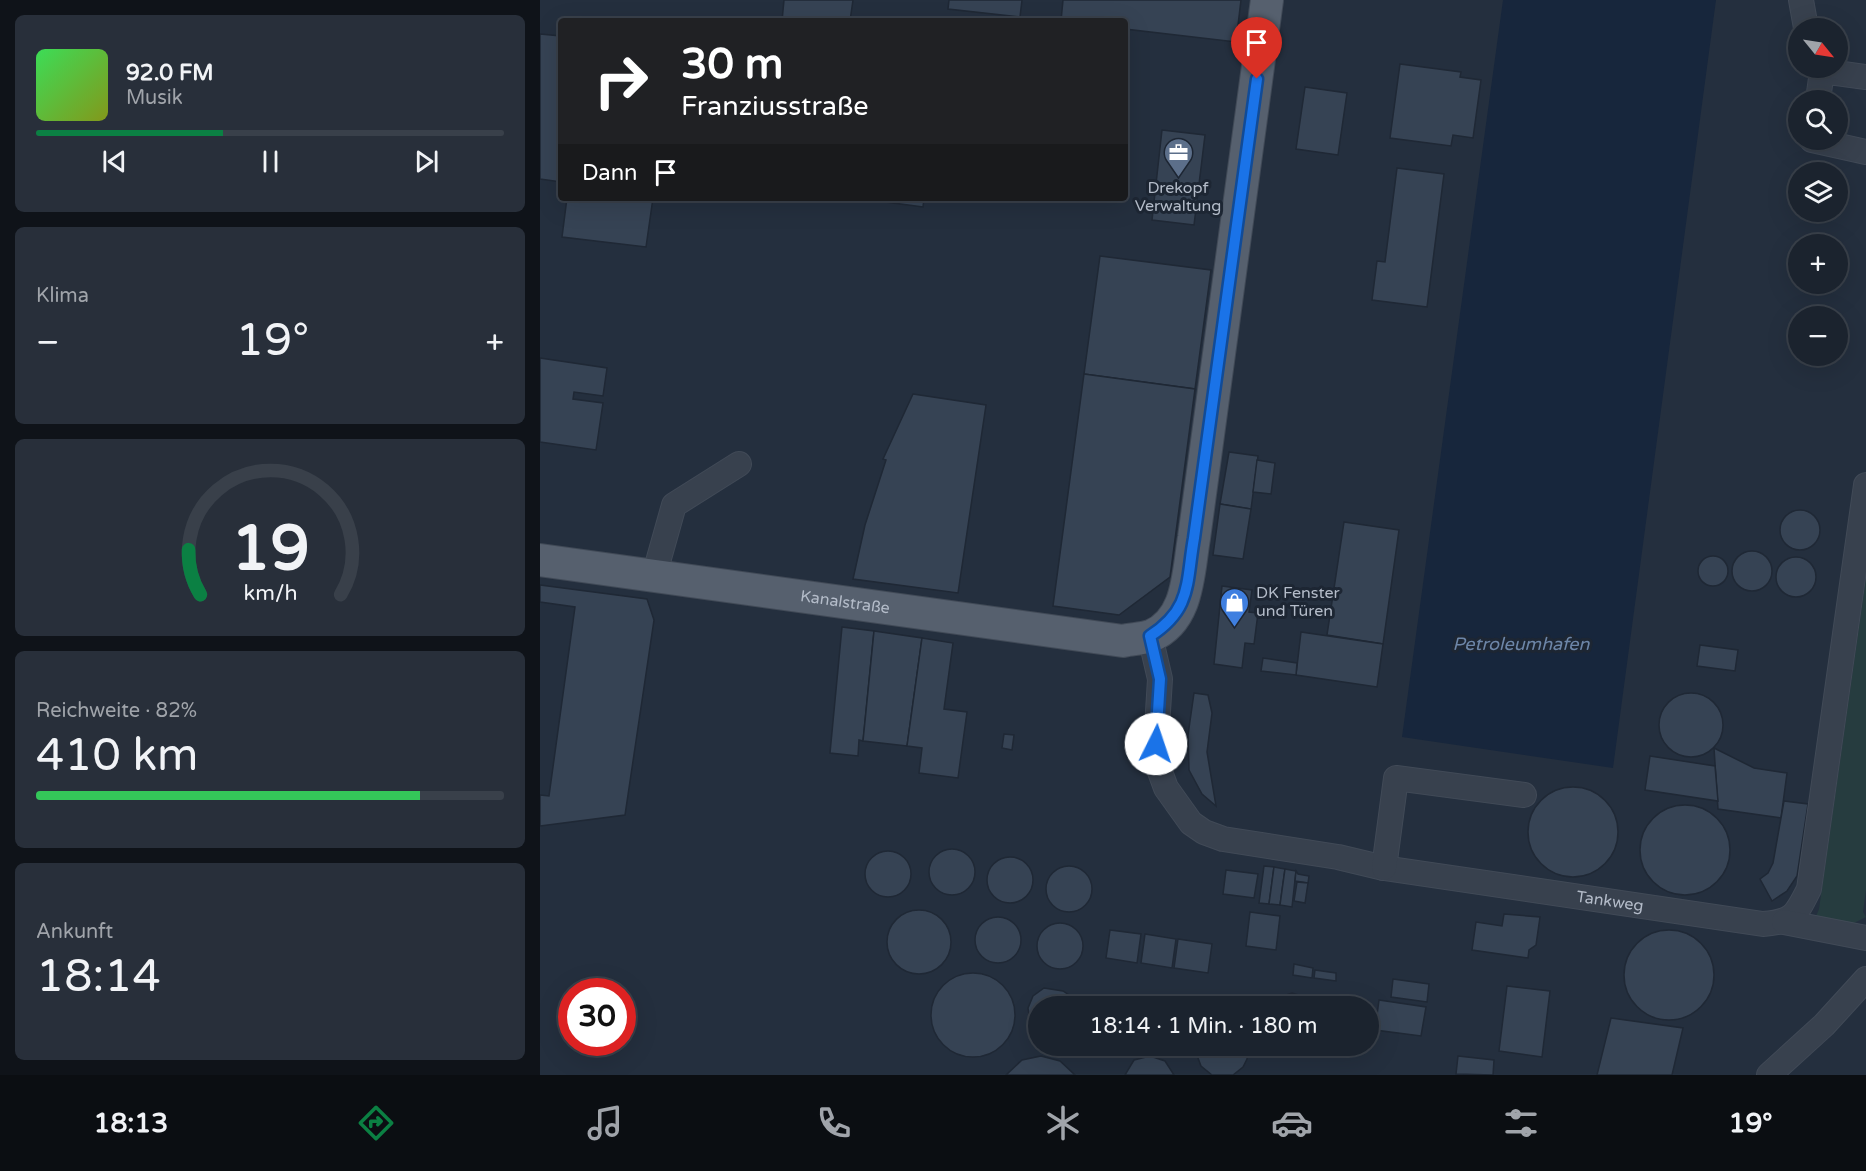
<!DOCTYPE html>
<html lang="de">
<head>
<meta charset="utf-8">
<style>
	body { margin:0; font-family:"Varela Round",sans-serif; background:#282f3a; color:#f1f3f6; height:100vh; display:flex; flex-direction:column; font-size:22px; white-space:nowrap }
	* { box-sizing:border-box; margin:0 }
	p { font-size:20px; color:#a0a4aa }
	.icon { flex:none; width:33px; height:33px; fill:none; stroke:currentColor; stroke-width:2; stroke-linecap:round; stroke-linejoin:round }
	.map { position:relative; flex:1; overflow:hidden }
	.drawer { display:flex; flex-direction:column; gap:15px; padding:15px; background:#0f1319; width:540px }
	.drawer>* { flex:none }
	.guide { position:absolute; left:18px; top:18px; width:570px; height:183px; border-radius:6px; box-shadow:0 6px 24px #0002,0 0 0 2px #39404a; background:#202124; color:#fff; overflow:hidden }
	.needle { width:39px; rotate:120deg }
	.fabs { position:absolute; left:1248px; top:18px; display:grid; gap:12px }
	.fabs a { display:grid; place-items:center; width:60px; height:60px; border-radius:50%; background:#1b232e; box-shadow:0 6px 24px #0002,0 0 0 2px #39404a; font-size:30px }
	.speed { position:absolute; left:18px; top:978px; display:flex; gap:12px; font-size:30px; font-weight:700; text-align:center }
	.speed>* { display:grid; place-content:center; width:78px; height:78px; border-radius:50%; background:#1b232e; box-shadow:0 6px 24px #0002,0 0 0 2px #39404a; line-height:1 }
	.speed .limit { border:9px solid #d22; background:#fff; color:#111 }
	.pin { position:absolute; display:grid; place-items:center; width:51px; height:51px; color:#fff; margin:-62px -26px; border-radius:50% 50% 50% 0; rotate:-45deg; box-shadow:0 0 6px #0007 }
	.pin .icon { rotate:45deg }
	.me { position:absolute; width:66px; margin:-33px; rotate:4deg; stroke-linejoin:round; filter:drop-shadow(0 0 4px #0008) }
	.turn { display:flex; align-items:center; gap:21px; height:126px; padding:0 24px; font-size:27px }
	.turn .icon { width:78px; height:78px; stroke-width:2.5 }
	.turn b { display:block; font-size:42px; line-height:51px }
	.then { display:flex; align-items:center; height:57px; padding:0 24px; background:#0003; gap:12px; font-size:22px }
	.big { font-size:45px; font-weight:600; line-height:1.1 }
	.drawer .card { flex:1; display:flex; flex-direction:column; justify-content:center; gap:9px; min-width:0; padding:0 21px; border-radius:9px; background:#282f3a }
	.drawer .dial { align-items:center; gap:0 }
	.dial svg { height:156px; overflow:visible; fill:none; stroke:#39404a; stroke-width:7; stroke-linecap:round; text-anchor:middle }
	.dial text { fill:#f1f3f6; stroke:none }
	.song { display:flex; align-items:center; gap:18px }
	.cover { width:72px; height:72px; border-radius:9px; background:linear-gradient(135deg,hsl(130 70% 55%),hsl(70 70% 35%)) }
	.played { height:6px; border-radius:3px; background:linear-gradient(90deg,#0b8043 40%,#39404a 40%) }
	.keys { display:flex; justify-content:space-around; direction:ltr }
	.heat { display:flex; justify-content:space-between; align-items:center; font-size:33px; direction:ltr }
	.charge { height:9px; border-radius:4px; background:linear-gradient(90deg,#34c759 82%,#39404a 0) }
	.trip { position:absolute; left:488px; top:996px; width:351px; height:60px; border-radius:30px; background:#1b232e; box-shadow:0 6px 24px #0002,0 0 0 2px #39404a; font-weight:600; line-height:60px; text-align:center }
	.tab-bar { display:flex; height:96px; justify-content:space-around; align-items:center; background:#0b0e12; color:#a0a4aa }
	.tab-bar .icon { width:42px; height:42px }
	.tab-bar .active { color:#0b8043 }
	.tab-bar b { font-size:27px; color:#f1f3f6 }
	main { display:flex; flex:1; min-height:0 }
	.map>svg:first-child { display:block }
</style>
</head>
<body>
<main>
<section class="drawer">
<div class="card">
<div class="song"><i class="cover"></i><div><b>92.0 FM</b><p>Musik</p></div></div>
<div class="played"></div>
<div class="keys"><svg class="icon" aria-label="previous" viewBox="0 0 24 24"><path d="M18 5L8 12l10 7zM5 5v14"/></svg><svg class="icon" aria-label="pause" viewBox="0 0 24 24"><path d="M8 5v14M16 5v14"/></svg><svg class="icon" aria-label="next" viewBox="0 0 24 24"><path d="M6 5l10 7-10 7zM19 5v14"/></svg></div>
</div>
<div class="card"><p>Klima</p>
<div class="heat"><a>−</a><b class="big">19°</b><a>+</a></div>
</div>
<div class="card dial"><svg viewBox="0 0 100 80">
<path d="M14 69A42 42 0 1 1 86 69"/>
<path d="M14 69A42 42 0 0 1 8 46" stroke="#0b8043"/>
<text x="50" y="56" font-size="32" font-weight="700">19</text>
<text x="50" y="72" font-size="11">km/h</text>
</svg></div>
<div class="card"><p>Reichweite · 82%</p><b class="big">410 km</b><div class="charge"></div></div>
<div class="card"><p>Ankunft</p><b class="big">18:14</b></div>
</section>
<div class="map">
<svg width="1326" height="1075" viewBox="0 0 1326 1075">
	<rect width="100%" height="100%" fill="#242f3e"/>
	<polygon fill="#263c3f" points="1326,578 1326,890 1323,912 1326,917 1310,925 1275,919 1279,909"/>
	<polygon fill="#17263c" points="963,0 1176,0 1073,768 862,737"/>
	<g fill="#364354" stroke="#1f2835" stroke-width="1.5">
		<polygon points="244,0 313,0 310,21 242,21"/>
		<polygon points="409,0 482,0 480,17 408,9"/>
		<polygon points="523,0 701,0 696,42 585,29 585,21 521,21"/>
		<polygon points="0,34 21,36 21,182 0,179"/>
		<polygon points="860,64 921,72 920,77 941,80 933,138 913,135 911,146 850,138"/>
		<polygon points="765,87 807,93 798,155 756,149"/>
		<polygon points="622,130 665,135 654,225 612,220"/>
		<polygon points="857,168 904,174 887,307 832,300 837,261 845,262"/>
		<polygon points="27,198 113,198 106,247 22,237"/>
		<polygon points="347,198 384,198 383,207 346,202"/>
		<polygon points="560,256 671,270 655,389 544,374"/>
		<polygon points="0,358 67,368 63,396 34,392 33,399 63,403 56,450 0,442"/>
		<polygon points="544,374 655,389 630,577 579,615 513,606"/>
		<polygon points="373,394 446,405 418,593 313,579 325,525 346,460 343,459"/>
		<polygon points="689,452 718,456 711,509 680,504"/>
		<polygon points="717,460 735,463 731,494 713,492"/>
		<polygon points="680,504 711,509 703,559 673,555"/>
		<circle cx="1260" cy="530" r="20"/>
		<polygon points="804,522 859,530 843,644 787,635"/>
		<circle cx="1212" cy="571" r="20"/>
		<circle cx="1173" cy="571" r="15"/>
		<circle cx="1256" cy="577" r="20"/>
		<polygon points="0,585 107,599 114,620 85,815 0,826 0,795 9,796 35,607 0,602"/>
		<polygon points="682,586 712,590 709,612 718,613 714,644 705,643 702,668 674,664"/>
		<polygon points="302,627 334,631 323,741 319,740 318,756 290,753"/>
		<polygon points="334,631 382,638 367,746 323,741"/>
		<polygon points="761,632 843,644 837,687 756,675"/>
		<polygon points="382,638 413,643 404,709 427,712 418,778 379,773 382,748 367,746"/>
		<polygon points="1160,645 1198,650 1195,671 1157,666"/>
		<polygon points="723,658 757,663 756,675 721,671"/>
		<circle cx="1151" cy="725" r="32"/>
		<polygon points="654,693 668,695 672,713 667,752 676,806 662,794 649,770 648,735"/>
		<polygon points="464,734 474,735 472,750 462,748"/>
		<polygon points="1174,748 1214,768 1247,773 1241,818 1178,809"/>
		<polygon points="1110,756 1175,766 1178,801 1105,790"/>
		<circle cx="1033" cy="832" r="45"/>
		<polygon points="1244,801 1268,804 1257,876 1247,891 1232,901 1220,879 1228,873 1233,863"/>
		<circle cx="1145" cy="850" r="45"/>
		<circle cx="412" cy="872" r="23"/>
		<circle cx="348" cy="874" r="23"/>
		<circle cx="470" cy="880" r="23"/>
		<circle cx="529" cy="889" r="23"/>
		<polygon points="724,866 734,867 729,904 719,903"/>
		<polygon points="734,867 745,869 740,905 729,904"/>
		<polygon points="745,869 756,871 752,907 740,905"/>
		<polygon points="686,870 718,874 714,898 683,894"/>
		<polygon points="756,871 758,874 769,876 768,883 755,881"/>
		<polygon points="757,882 768,883 765,903 754,901"/>
		<circle cx="379" cy="942" r="32"/>
		<polygon points="710,912 740,916 736,950 706,946"/>
		<polygon points="964,914 1000,917 996,945 989,950 988,958 932,950 936,922 962,926"/>
		<circle cx="458" cy="940" r="23"/>
		<circle cx="520" cy="946" r="23"/>
		<circle cx="1129" cy="975" r="45"/>
		<polygon points="570,930 601,934 597,963 566,958"/>
		<polygon points="605,934 636,939 632,968 601,963"/>
		<polygon points="638,939 672,944 668,973 634,968"/>
		<polygon points="754,964 773,968 772,978 753,975"/>
		<polygon points="775,970 796,973 796,981 774,978"/>
		<circle cx="433" cy="1015" r="42"/>
		<polygon points="853,979 889,984 887,1002 851,997"/>
		<polygon points="967,986 1010,991 1002,1057 959,1051"/>
		<polygon points="504,988 523,991 529,995 534,1006 498,1006 498,1029 490,1021 488,1008 493,996"/>
		<polygon points="752,993 767,998 775,1006 730,1006 738,998"/>
		<polygon points="839,1000 886,1007 881,1036 835,1030"/>
		<polygon points="1071,1018 1143,1028 1132,1075 1057,1075"/>
		<polygon points="658,1046 708,1046 707,1059 703,1067 693,1075 672,1075 661,1066 658,1058"/>
		<polygon points="501,1056 520,1061 535,1075 466,1075 482,1060"/>
		<polygon points="610,1056 625,1061 634,1075 585,1075 594,1060"/>
		<polygon points="918,1056 954,1060 953,1075 916,1074"/>
	</g>
	<g fill="none" stroke-linecap="round" stroke-linejoin="round">
		<defs>
			<g id="minor">
				<polyline points="1261,0 1266,28"/>
				<polyline points="1278,100 1282,71 1326,77"/>
				<polyline points="1272,140 1326,152"/>
				<polyline points="114,576 134,505 199,464"/>
				<path id="s1" d="M610,636L620,679L616,744L619,769L626,788L651,823L664,832L683,839L798,857L844,868L1223,924C1253,922 1256,915 1269,889L1326,485"/>
				<polyline points="844,868 856,778 984,795"/>
				<polyline points="1244,922 1326,938"/>
				<polyline points="1229,1075 1284,1025 1326,979"/>
			</g>
			<g id="major">
				<path id="s2" d="M0,560L583,641C591,639 602,639 611,636C649,620 648,573 654,538L727,0"/>
			</g>
		</defs>
		<use href="#minor" stroke="#414a57" stroke-width="26"/>
		<use href="#major" stroke="#414a57" stroke-width="34"/>
		<use href="#minor" stroke="#38414e" stroke-width="24"/>
		<use href="#major" stroke="#56606e" stroke-width="32"/>
	</g>
	<g fill="none" stroke-linecap="round" stroke-linejoin="round">
		<defs>
			<path id="route" d="M616,744L620,679L610,636C652,609 646,583 654,538L717,79"/>
		</defs>
		<use href="#route" stroke="#114b97" stroke-width="15"/>
		<use href="#route" stroke="#1a73e8" stroke-width="10"/>
	</g>
	<defs>
		<symbol id="office-pin" viewBox="-11 -11 22 30"><path d="M0 17L-7.5 6A9.5 9.5 0 1 1 7.5 6Z" fill="#5c6f8a" stroke="#1d2633"/><path d="M-6-3h4V-5.5h4V-3h4V5H-6ZM-1-4.5V-3h2v-1.5ZM-6 0V1H6V0Z" fill="#fff"/></symbol>
		<symbol id="shop-pin" viewBox="-11 -11 22 30"><path d="M0 17L-7.5 6A9.5 9.5 0 1 1 7.5 6Z" fill="#3f7fe0" stroke="#1d2633"/><path d="M-5-2.5h2.3a2.7 3.5 0 0 1 5.4 0H5L5.5 6h-11ZM-1.5-2.5h3a1.5 2.3 0 0 0-3 0Z" fill="#fff"/></symbol>
	</defs>
	<g fill-rule="evenodd">
		<use href="#office-pin" x="622" y="136" width="33" height="45"/>
		<use href="#shop-pin" x="678" y="586" width="33" height="45"/>
	</g>
	<g text-anchor="middle" dominant-baseline="central" stroke-width="6" stroke-linejoin="round" paint-order="stroke">
		<g font-size="16" fill="#b4bcc9" stroke="#1d2633">
			<text x="638" y="188">Drekopf<tspan x="638" dy="18">Verwaltung</tspan></text>
			<text x="716" y="593" text-anchor="start">DK Fenster<tspan x="716" dy="18">und Türen</tspan></text>
		</g>
		<g font-size="16" fill="#b4bcc9" stroke="#1d2633">
			<text stroke="none"><textPath href="#s2" startOffset="308">Kanalstraße</textPath></text>
			<text stroke="none"><textPath href="#s1" startOffset="626">Tankweg</textPath></text>
		</g>
		<g font-size="18" font-style="italic" fill="#6d86a8" stroke="#1d2633">
			<text x="981" y="644">Petroleumhafen</text>
		</g>
	</g>
</svg>
<div class="fabs">
<a><svg class="needle" viewBox="-14 -14 28 28"><path d="M0-13l5 13h-10z" fill="#e53935"/><path d="M0 13l5-13h-10z" fill="#a0a4aa"/></svg></a>
<a><svg class="icon" aria-label="search" viewBox="0 0 24 24"><circle cx="10" cy="10" r="6"/><path d="M15 15l6 6"/></svg></a>
<a><svg class="icon" aria-label="layers" viewBox="0 0 24 24"><path d="M12 4l9 5-9 5-9-5zM3 14l9 5 9-5"/></svg></a>
<a>+</a>
<a>−</a>
</div>
<div class="speed"><div class="limit">30</div></div>
<div class="pin" style="left:717px;top:79px;background:#d93025"><svg class="icon" aria-label="arrive" viewBox="0 0 24 24"><path d="M6 21V4h12l-3 4 3 4H6"/></svg></div>
<svg class="me" style="left:616px;top:744px" viewBox="-20 -20 40 40"><circle r="19" fill="#fff"/><path d="M0-13L10 11 0 6-10 11z" fill="#1a73e8"/></svg>
<div class="trip">18:14 · 1 Min. · 180 m</div>
<div class="guide">
<div class="turn"><svg class="icon" aria-label="right" viewBox="0 0 24 24"><path d="M7 20v-9h11M14 6l5 5-5 5"/></svg><div><b>30 m</b>Franziusstraße</div></div>
<div class="then">Dann<svg class="icon" aria-label="arrive" viewBox="0 0 24 24"><path d="M6 21V4h12l-3 4 3 4H6"/></svg></div>
</div>
</div>
</main>
<nav class="tab-bar">
<b>18:13</b>
<svg class="icon active" aria-label="directions" viewBox="0 0 24 24"><path d="M12 3l9 9-9 9-9-9zM9 14v-3h6M13 9l2 2-2 2"/></svg>
<svg class="icon" aria-label="music" viewBox="0 0 24 24"><path d="M9 18V5l10-2v13"/><circle cx="6" cy="18" r="3"/><circle cx="16" cy="16" r="3"/></svg>
<svg class="icon" aria-label="phone" viewBox="0 0 24 24"><path d="M5 4h4l2 5-3 2q2 4 5 5l2-3 5 2v4C11 20 4 13 5 4z"/></svg>
<svg class="icon" aria-label="climate" viewBox="0 0 24 24"><path d="M12 3v18M4 7l16 10M4 17L20 7"/></svg>
<svg class="icon" aria-label="car" viewBox="0 0 24 24"><path d="M5 17H2v-5l4-1 3-4h7l3 4 3 1v5h-3M9 17h6M6 11h13"/><circle cx="7" cy="17" r="2"/><circle cx="17" cy="17" r="2"/></svg>
<svg class="icon" aria-label="filters" viewBox="0 0 24 24"><path d="M4 7h16M4 17h16"/><circle cx="9" cy="7" r="2"/><circle cx="15" cy="17" r="2"/></svg>
<b>19°</b>
</nav>
</body>
</html>
